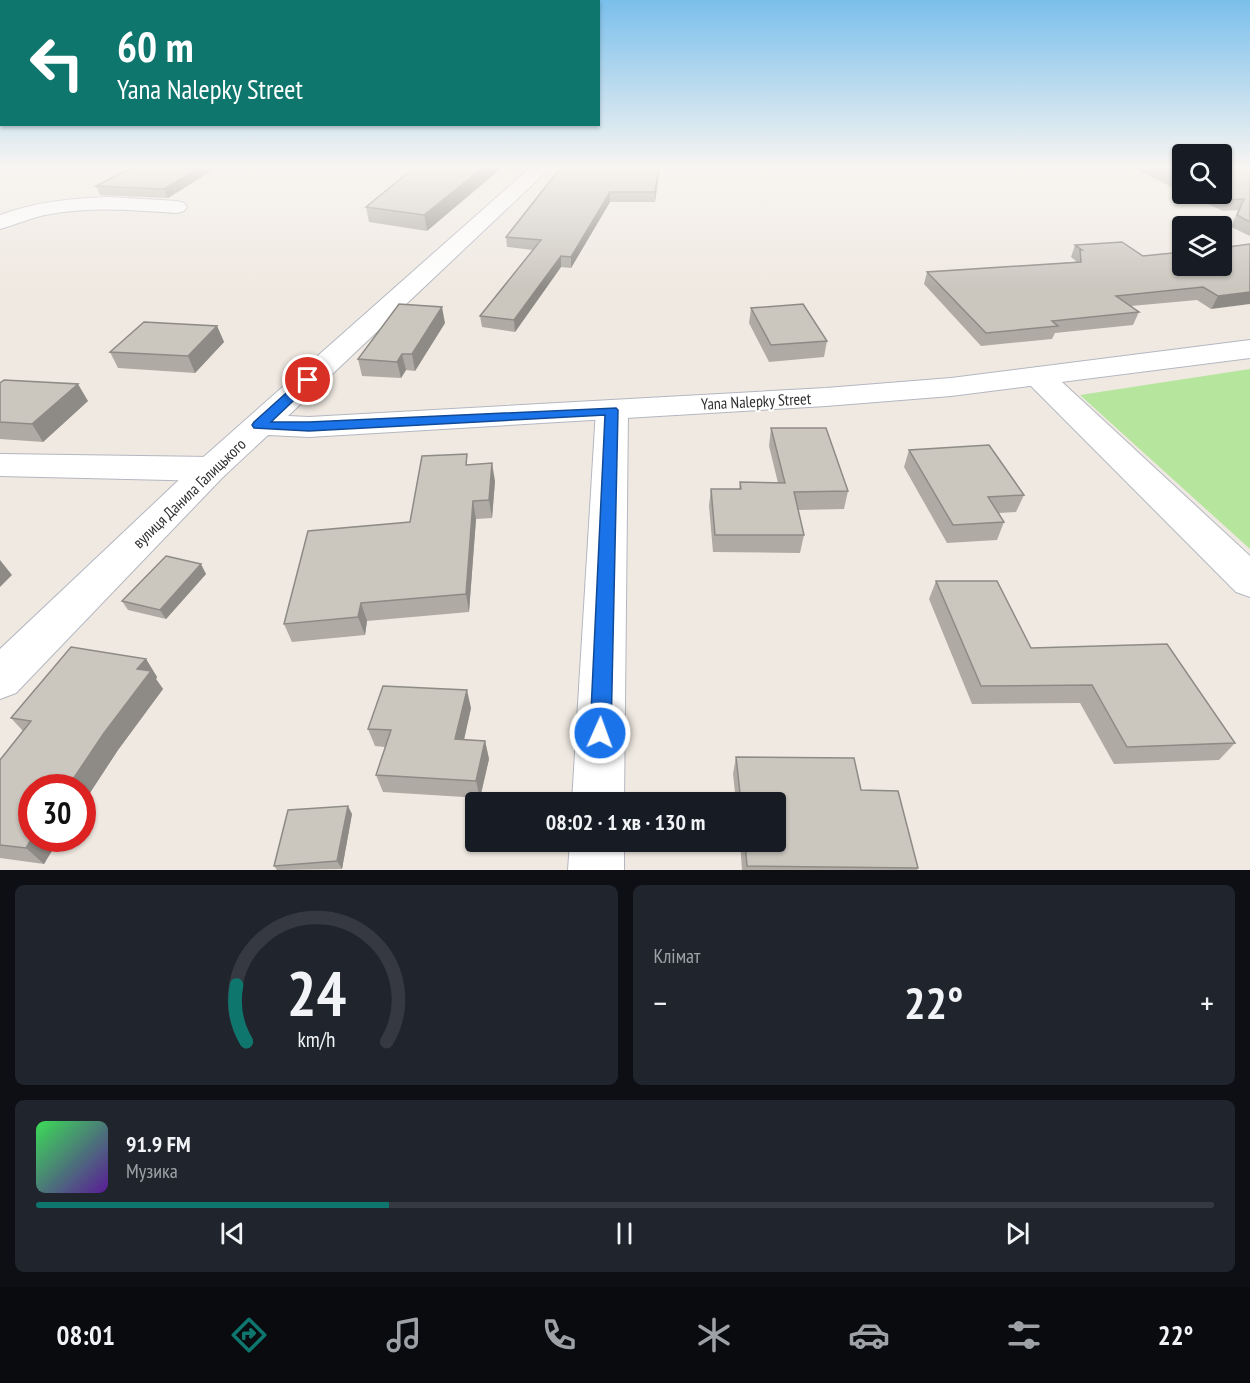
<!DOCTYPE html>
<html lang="uk">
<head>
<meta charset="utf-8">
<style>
	body { margin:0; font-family:"PT Sans Narrow",sans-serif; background:#20242c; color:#f1f3f6; height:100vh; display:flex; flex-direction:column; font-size:22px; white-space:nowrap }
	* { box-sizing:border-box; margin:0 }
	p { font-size:20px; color:#9ea1a6 }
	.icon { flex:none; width:33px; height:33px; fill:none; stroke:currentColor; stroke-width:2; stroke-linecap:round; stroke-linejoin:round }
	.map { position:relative; height:870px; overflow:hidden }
	.side { display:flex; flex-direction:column; gap:15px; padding:15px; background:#0d0f14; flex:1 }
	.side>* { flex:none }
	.hud { position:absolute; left:0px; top:0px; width:600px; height:126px; box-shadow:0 2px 4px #0004; background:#0f766e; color:#fff; overflow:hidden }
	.controls { position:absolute; left:1172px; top:144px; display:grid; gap:12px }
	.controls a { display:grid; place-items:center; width:60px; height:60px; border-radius:6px; background:#171b24; box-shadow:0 2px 4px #0004; font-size:30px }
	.speed { position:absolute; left:18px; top:774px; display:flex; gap:12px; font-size:30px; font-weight:700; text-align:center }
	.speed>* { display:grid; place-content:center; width:78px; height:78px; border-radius:50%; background:#171b24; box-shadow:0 2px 4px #0004; line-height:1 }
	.speed .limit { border:9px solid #d22; background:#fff; color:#111 }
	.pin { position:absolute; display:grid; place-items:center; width:51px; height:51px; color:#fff; margin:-26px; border:3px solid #fff; border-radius:50%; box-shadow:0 2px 6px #0007 }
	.me { position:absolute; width:66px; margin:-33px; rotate:2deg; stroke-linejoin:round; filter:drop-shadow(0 0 4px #0008) }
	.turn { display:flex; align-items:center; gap:21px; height:126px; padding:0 18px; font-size:27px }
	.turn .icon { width:78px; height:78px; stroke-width:2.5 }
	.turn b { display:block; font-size:42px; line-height:51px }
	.big { font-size:45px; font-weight:800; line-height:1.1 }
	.side .widget { flex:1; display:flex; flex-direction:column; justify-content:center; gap:9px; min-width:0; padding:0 21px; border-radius:9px; background:#20242c }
	.side .dial { align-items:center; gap:0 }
	.dial svg { height:156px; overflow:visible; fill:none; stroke:#363941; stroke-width:7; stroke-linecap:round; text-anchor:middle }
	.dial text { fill:#f1f3f6; stroke:none }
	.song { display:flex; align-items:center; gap:18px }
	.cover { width:72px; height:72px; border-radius:9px; background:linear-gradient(135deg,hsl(130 70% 55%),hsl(270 70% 35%)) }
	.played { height:6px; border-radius:3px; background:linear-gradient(90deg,#0f766e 30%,#363941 30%) }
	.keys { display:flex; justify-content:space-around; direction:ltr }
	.heat { display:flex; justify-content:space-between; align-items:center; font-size:33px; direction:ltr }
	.side .tiles { flex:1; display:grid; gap:15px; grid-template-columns:1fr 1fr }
	.widget:last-child { grid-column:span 2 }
	.trip { position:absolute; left:465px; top:792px; width:321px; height:60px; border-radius:6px; background:#171b24; box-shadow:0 2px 4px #0004; font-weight:800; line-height:60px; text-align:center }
	.tab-bar { display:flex; height:96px; justify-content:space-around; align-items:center; background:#090b0e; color:#9ea1a6 }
	.tab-bar .icon { width:42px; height:42px }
	.tab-bar .active { color:#0f766e }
	.tab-bar b { font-size:27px; color:#f1f3f6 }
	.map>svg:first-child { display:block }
</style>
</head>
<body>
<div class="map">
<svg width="1250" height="870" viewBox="0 0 1250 870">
	<rect width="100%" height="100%" fill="#efe9e1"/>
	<polygon fill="#b6e59e" points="1250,369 1250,549 1080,395"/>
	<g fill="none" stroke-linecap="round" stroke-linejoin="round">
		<defs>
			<g id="minor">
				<path d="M109,197L177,201L184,203L187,207L184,211L177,213C133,210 88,206 45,215C30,218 15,225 0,229V215C36,202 71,198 109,197Z"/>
				<polygon points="1038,367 1049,370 1250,556 1250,597 1236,592 1027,382 1023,376 1027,370"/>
				<polygon points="612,400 623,403 628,410 624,802 572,802 596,410 601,403"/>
				<polygon points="0,454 211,457 223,461 228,469 223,477 211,481 0,476"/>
				<polygon points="570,842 624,842 624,870 568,870"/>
			</g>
			<polygon id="tertiary" points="532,166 552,166 288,416 309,417 826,388 951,378 1250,340 1250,358 951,396 826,406 309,437 268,435 223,477 16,693 0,699 0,649 199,461"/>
		</defs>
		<use href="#minor" stroke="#b4b7c1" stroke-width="2"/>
		<use href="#tertiary" stroke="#b4b7c1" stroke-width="2"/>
		<use href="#minor" fill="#fff" fill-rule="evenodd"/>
		<use href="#tertiary" fill="#fff" fill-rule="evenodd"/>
	</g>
	<g fill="#afaba4">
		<polygon points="219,166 168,198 100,195 96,186"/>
		<polygon points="416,166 427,231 369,222 366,207"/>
		<polygon points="660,166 655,202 610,202 571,268 561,267 515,332 482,327 480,316 533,250 507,247 506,237"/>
		<polygon points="1129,166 1182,166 1182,192"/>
		<polygon points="1250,166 1250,236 1231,227 1238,210 1223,211 1186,194 1221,194"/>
		<polygon points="1250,244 1211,309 1197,300 1131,306 1139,312 1133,325 1055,333 1052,339 981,346 924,284 927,272 1075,262 1076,261 1071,257 1075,245 1143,256"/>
		<polygon points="751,308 827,341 824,357 769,362 749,323"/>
		<polygon points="445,323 415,371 406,370 401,378 362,376 358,359"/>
		<polygon points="217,326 224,342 195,373 118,368 110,352"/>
		<polygon points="0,383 88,401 43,442 0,439"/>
		<polygon points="771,428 848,491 844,509 798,510 804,535 800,553 713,552 709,506 711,489 739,489 740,482 778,483 769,446"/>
		<polygon points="909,450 1024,495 1016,512 999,513 1004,522 997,540 947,543 904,467"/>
		<polygon points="469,464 495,481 492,518 476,519 469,612 367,621 365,635 292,642 284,624 410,522"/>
		<polygon points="206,574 166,619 128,610 122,601"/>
		<polygon points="936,581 1031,648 1235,743 1219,760 1114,764 1080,703 972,704 929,599"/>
		<polygon points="146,659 157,677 156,679 163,689 118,750 82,805 82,788 44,864 0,858 0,760 23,731 11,718"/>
		<polygon points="471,708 464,740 485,741 489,759 480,798 383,792 376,775 385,747 375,746 368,729"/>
		<polygon points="736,757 918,868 917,870 742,870 740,842 776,842 776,802 736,802 733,774"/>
		<polygon points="352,814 342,869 277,870 274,866"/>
	</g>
	<g fill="#8e8b86">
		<polygon points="202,166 219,166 168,198 164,189"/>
		<polygon points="485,166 504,166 427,231 424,215"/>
		<polygon points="659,166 660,166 655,202 655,192"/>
		<polygon points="610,192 610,202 571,268 571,257"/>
		<polygon points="561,256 561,267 515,332 514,320"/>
		<polygon points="1250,292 1250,304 1211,309 1218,296"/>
		<polygon points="442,307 445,323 415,371 412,354"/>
		<polygon points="217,326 224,342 195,373 188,356"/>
		<polygon points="402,354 406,370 401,378 397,362"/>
		<polygon points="78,384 88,401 43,442 32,424"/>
		<polygon points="492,463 495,481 492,518 489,500"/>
		<polygon points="473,501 476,519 469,612 466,594"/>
		<polygon points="0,560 12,575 0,587"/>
		<polygon points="201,564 206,574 166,619 160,610"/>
		<polygon points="361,603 367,621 365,635 358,617"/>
		<polygon points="146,659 157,677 156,679 163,689 118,750 82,805 82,788 67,788 137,669"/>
		<polygon points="467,690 471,708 460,757 455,739"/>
		<polygon points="485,741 489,759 480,798 476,781"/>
		<polygon points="348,806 352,814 342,869 337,861"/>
		<polygon points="32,838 60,838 44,864 26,848"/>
	</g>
	<g fill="#cbc7bf" stroke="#8e8b86" stroke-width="1.5">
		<polygon points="134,166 202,166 164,189 96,186"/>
		<polygon points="416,166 485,166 424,215 366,207"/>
		<polygon points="562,166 659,166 655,192 610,192 571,257 561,256 514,320 480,316 541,240 506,237"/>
		<polygon points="1155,166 1182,166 1182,179"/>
		<polygon points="1221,166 1250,166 1250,222 1237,215 1244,199 1228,200 1214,194 1221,194"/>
		<polygon points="1122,242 1143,256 1182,252 1182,266 1221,266 1221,248 1250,244 1250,292 1218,296 1203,287 1116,296 1139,312 1052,321 1058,326 986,333 927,272 1081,262 1080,250 1082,250 1075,245"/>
		<polygon points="399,304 442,307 412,354 402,354 397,362 358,359"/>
		<polygon points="803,304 827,341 771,345 751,308"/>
		<polygon points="144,322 217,326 188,356 110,352"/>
		<polygon points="4,380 78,384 32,424 0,422 0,383"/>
		<polygon points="771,428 826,428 848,491 794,492 804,535 715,535 711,489 741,489 740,482 785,483"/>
		<polygon points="989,445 1024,495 988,497 1004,522 953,525 909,450"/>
		<polygon points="467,454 466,465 492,463 489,500 473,501 466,594 361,603 358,617 284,624 308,531 410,522 422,456"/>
		<polygon points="166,556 201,564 160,610 122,601"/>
		<polygon points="936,581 997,581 1031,648 1167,644 1235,743 1127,747 1092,685 981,686"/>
		<polygon points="71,647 146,659 137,669 151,671 104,733 67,788 32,788 32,838 26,848 0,845 0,760 31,721 11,718"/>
		<polygon points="383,686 467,690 455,739 485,741 476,781 376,775 391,730 368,729"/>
		<polygon points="736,757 854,758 861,790 898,791 918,868 747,866 745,842 776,842 776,802 741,802"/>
		<polygon points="348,806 337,861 274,866 288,810"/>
	</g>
	<linearGradient id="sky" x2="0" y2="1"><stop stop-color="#7abfeb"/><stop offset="0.58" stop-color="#f8f5f2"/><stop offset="1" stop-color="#f8f5f2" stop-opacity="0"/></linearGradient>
	<rect width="1250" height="288" fill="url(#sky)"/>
	<polygon fill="#1a73e8" stroke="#114b97" stroke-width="1.5" points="308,377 312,378 314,380 312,383 271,422 309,422 616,408 618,410 611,733 608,740 600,743 593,740 590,733 605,415 309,431 254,428 252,425 254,422 303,378"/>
	<g text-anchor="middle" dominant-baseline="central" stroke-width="4.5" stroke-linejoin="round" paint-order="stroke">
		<g font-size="16" fill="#2e2e2e" stroke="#fff">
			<text transform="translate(756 401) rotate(-3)">Yana Nalepky Street</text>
			<text transform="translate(189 493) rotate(-44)">вулиця Данила Галицького</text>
		</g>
	</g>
</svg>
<div class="controls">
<a><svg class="icon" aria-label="search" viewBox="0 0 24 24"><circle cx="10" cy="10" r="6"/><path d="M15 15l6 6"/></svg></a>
<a><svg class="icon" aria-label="layers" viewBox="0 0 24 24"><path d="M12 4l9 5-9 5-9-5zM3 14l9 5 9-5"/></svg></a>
</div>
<div class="speed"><div class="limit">30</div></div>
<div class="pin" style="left:308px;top:380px;background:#d93025"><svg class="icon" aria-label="arrive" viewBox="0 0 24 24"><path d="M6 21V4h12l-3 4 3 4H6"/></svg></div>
<svg class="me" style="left:600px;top:733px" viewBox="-20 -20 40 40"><circle r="17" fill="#1a73e8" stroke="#fff" stroke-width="3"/><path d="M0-11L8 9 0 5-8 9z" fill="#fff"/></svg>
<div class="trip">08:02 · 1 хв · 130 m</div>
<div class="hud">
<div class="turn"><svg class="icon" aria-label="left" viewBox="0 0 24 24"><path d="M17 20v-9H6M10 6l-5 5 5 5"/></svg><div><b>60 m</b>Yana Nalepky Street</div></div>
</div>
</div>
<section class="side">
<div class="tiles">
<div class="widget dial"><svg viewBox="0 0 100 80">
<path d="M14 69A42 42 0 1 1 86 69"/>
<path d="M14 69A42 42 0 0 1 9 40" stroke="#0f766e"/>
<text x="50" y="56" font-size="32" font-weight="700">24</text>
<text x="50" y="72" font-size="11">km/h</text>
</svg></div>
<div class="widget"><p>Клімат</p>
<div class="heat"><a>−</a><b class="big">22°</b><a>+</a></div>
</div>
<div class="widget">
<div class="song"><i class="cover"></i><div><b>91.9 FM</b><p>Музика</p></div></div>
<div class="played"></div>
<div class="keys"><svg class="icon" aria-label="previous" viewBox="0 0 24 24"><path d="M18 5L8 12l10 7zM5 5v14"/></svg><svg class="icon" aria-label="pause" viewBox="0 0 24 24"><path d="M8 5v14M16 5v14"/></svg><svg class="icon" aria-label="next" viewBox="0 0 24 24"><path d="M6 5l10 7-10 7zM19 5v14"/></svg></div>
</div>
</div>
</section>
<nav class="tab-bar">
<b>08:01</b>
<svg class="icon active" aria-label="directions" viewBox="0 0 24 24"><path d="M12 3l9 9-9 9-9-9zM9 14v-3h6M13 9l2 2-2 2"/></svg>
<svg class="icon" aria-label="music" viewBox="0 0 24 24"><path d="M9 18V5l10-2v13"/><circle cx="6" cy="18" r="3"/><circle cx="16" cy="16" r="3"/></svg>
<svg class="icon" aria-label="phone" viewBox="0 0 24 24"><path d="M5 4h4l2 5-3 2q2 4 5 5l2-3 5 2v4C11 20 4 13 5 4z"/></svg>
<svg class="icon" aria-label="climate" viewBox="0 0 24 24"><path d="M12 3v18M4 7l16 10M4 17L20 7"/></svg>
<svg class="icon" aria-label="car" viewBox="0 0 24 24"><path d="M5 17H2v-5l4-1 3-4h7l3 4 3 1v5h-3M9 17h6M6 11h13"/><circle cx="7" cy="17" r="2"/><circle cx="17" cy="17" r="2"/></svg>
<svg class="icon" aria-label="filters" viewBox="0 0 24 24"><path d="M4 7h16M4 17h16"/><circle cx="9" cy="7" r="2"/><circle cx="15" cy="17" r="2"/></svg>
<b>22°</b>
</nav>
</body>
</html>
